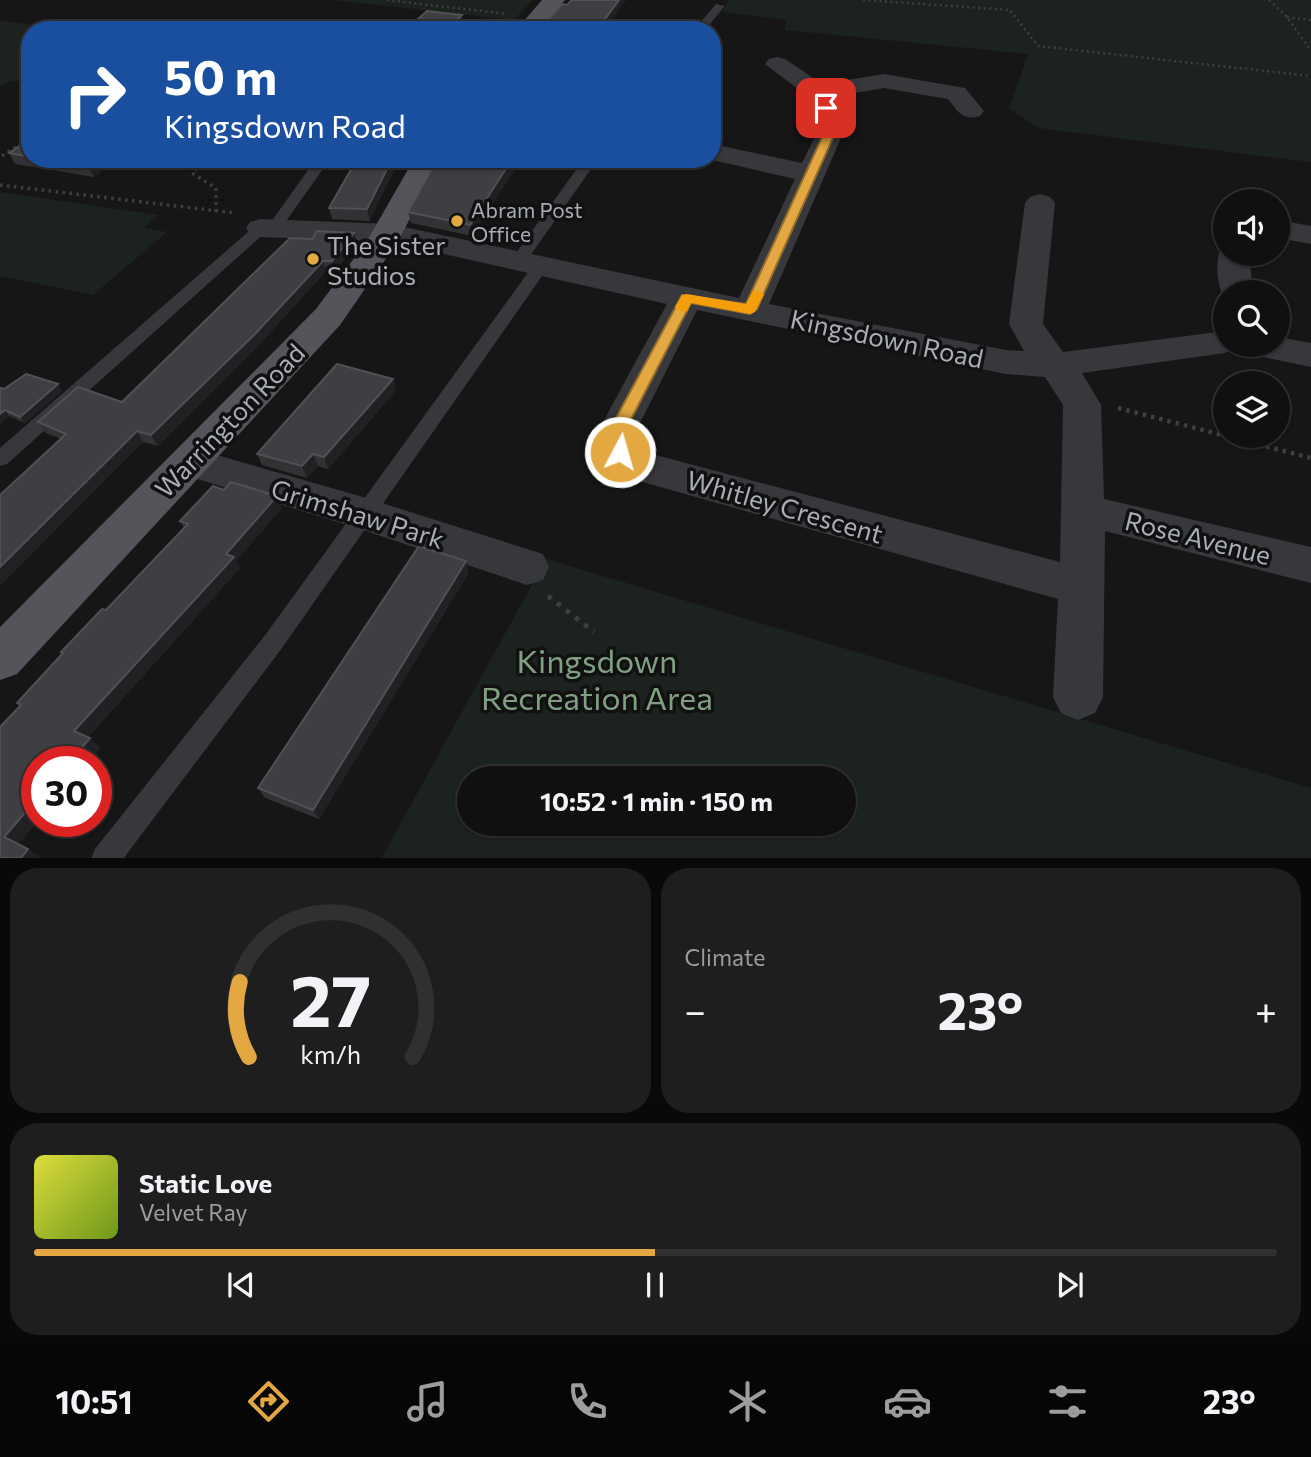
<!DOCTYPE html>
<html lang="en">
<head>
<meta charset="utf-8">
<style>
	body { margin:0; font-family:Commissioner,sans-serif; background:#1e1e1f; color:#f1f3f6; height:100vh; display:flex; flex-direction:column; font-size:26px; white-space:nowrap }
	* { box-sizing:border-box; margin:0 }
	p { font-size:23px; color:#9c9d9f }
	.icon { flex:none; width:38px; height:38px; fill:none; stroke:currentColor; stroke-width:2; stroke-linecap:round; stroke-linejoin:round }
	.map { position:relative; height:858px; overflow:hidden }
	.details { display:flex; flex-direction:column; gap:10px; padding:10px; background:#090909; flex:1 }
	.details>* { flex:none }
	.hud { position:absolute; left:21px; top:21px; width:700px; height:147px; border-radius:28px; box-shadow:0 2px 5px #0004,0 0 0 2px #303031; background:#1a4fa0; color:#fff; overflow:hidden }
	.buttons { position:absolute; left:1213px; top:189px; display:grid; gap:14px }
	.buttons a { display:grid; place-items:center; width:77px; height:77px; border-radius:50%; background:#101011; box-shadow:0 2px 5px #0004,0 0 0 2px #303031; font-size:35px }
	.speed { position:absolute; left:21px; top:746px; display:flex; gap:14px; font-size:35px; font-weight:700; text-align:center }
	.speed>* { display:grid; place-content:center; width:91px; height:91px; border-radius:50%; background:#101011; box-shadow:0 2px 5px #0004,0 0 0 2px #303031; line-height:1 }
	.speed .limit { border:10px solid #d22; background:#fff; color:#111 }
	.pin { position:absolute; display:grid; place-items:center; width:60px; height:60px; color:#fff; margin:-30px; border-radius:14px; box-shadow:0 4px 10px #0006 }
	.me { position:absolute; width:77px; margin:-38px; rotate:6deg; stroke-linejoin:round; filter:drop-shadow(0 0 5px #0008) }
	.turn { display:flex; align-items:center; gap:24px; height:147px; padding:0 28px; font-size:32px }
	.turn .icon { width:91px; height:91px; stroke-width:2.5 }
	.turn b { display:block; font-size:49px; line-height:60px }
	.big { font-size:52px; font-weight:700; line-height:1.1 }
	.details .card { flex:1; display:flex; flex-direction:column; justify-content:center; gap:10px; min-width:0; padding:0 24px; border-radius:28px; background:#1e1e1f }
	.details .dial { align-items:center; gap:0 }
	.dial svg { height:182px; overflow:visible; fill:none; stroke:#303031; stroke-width:7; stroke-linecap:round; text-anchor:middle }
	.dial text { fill:#f1f3f6; stroke:none }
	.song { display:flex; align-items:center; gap:21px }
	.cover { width:84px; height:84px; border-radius:10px; background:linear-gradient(135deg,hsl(60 70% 55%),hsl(80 70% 35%)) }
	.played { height:7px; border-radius:4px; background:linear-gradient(90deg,#e4a842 50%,#303031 50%) }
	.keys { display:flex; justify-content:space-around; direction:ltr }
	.heat { display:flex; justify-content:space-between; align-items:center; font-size:38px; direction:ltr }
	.details .tiles { flex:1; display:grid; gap:10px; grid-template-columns:1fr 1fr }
	.card:last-child { grid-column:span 2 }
	.trip { position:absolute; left:457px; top:766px; width:399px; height:70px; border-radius:35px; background:#101011; box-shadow:0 2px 5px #0004,0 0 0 2px #303031; font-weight:700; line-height:70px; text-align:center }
	.tab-bar { display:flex; height:112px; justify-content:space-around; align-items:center; background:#060607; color:#9c9d9f }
	.tab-bar .icon { width:49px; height:49px }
	.tab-bar .current { color:#e4a842 }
	.tab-bar b { font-size:32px; color:#f1f3f6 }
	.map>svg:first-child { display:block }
</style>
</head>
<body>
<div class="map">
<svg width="1311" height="859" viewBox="0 0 1311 859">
	<rect width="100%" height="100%" fill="#161617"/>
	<g fill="#1c221d" fill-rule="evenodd">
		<polygon points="333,0 533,0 514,20"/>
		<polygon points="729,0 1311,0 1311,162 1039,128 1009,109 1028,54 785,30 786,20 722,12"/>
		<polygon points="0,20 3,21 72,30 30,30 30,82 11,81 0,87"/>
		<polygon points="0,192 158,215 144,228 167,232 93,295 0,276"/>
		<path d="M546,559L1311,788V858L381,859ZM469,779H844V824H469Z"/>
	</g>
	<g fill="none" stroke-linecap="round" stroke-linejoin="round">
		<g stroke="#3d3f43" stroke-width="2.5" stroke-dasharray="2 3.5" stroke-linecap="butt">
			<polyline points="387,0 507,14"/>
			<polyline points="863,0 1010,10 1038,46 1311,76"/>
			<polyline points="1269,0 1287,17 1311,51"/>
			<polyline points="1287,17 1311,20"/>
			<polyline points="19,145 30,138"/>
		</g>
		<g stroke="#3d3f43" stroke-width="3.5" stroke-dasharray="2.5 4.5" stroke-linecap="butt">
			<polyline points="2,156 22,143"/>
			<polyline points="207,159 192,173 216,188 216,212"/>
			<polyline points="0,185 235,213"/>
		</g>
		<polyline stroke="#3d3f43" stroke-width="4.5" stroke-dasharray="3.5 5" stroke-linecap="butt" points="1118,408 1311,458"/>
		<polyline stroke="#3d3f43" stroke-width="5" stroke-dasharray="4.5 7" stroke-linecap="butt" points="548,596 594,632"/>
		<g fill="#37383c" fill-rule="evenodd">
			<polygon points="716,4 725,6 705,30 694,30"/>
			<polygon points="316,159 330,159 279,231 268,230 7,464 0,466 0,448 256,225 268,226"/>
			<polygon points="584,159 598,159 525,263 513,263 511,260"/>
			<polygon points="541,261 549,266 282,648 123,859 91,859 95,849 266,634 535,263"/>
		</g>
		<g fill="#37383c" fill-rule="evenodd">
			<path d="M777,57L785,59L822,84L884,74L965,88L984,111L980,116C963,121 958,112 948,99L884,88L832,97L847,124L769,304L1006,350L1024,351L1009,324L1025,203L1030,197L1040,194L1050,197L1055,203L1043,324L1063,352L1225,331V345H1278V337L1311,343V367L1243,353L1239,347L1225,353L1082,373L1101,405L1104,499L1311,547V583L1105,531L1103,697L1095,713L1078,720L1061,713L1053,697L1058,599L639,481C613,473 602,459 597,433L667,304L390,242L261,237L250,234L246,228L250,222L261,219L390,224L739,298L795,179L708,159H712V144L802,163L821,124L807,96L765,64L769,59ZM697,310L1006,374L1045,377L1063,405L1060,562L652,454L638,445L635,433Z"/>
			<polygon points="1278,220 1311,226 1311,244 1278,238"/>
			<path d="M1222,247H1225V254H1249L1253,292H1225V299C1217,287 1214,259 1222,247Z"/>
			<polygon points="189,447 363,497 527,549 543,554 549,567 543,580 527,585 357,528 175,472 169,462 175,452"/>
		</g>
		<g fill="#53555b" fill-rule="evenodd">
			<polygon points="542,0 565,0 539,30 516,30"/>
			<polygon points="414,159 442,159 398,241 340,325 17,674 0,680 0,627 316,309 367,241"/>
		</g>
	</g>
	<g fill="#323235">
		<polygon points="30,139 30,159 117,159 94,177 15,164 9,153"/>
		<polygon points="357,159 370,221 332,219 329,208"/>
		<polygon points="437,159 521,159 472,236 411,223 408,212"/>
		<polygon points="290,238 357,243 335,272 326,271 259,345 158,446 143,442 61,439 46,433 38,422 122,402"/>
		<polygon points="58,384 62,391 25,423 9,416 0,424 0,388 4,389"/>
		<polygon points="396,390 328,469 318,466 307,478 262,465 257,454"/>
		<polygon points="282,508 236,561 240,568 88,737 100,748 89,761 37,761 37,821 38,821 18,844 28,849 40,858 0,858 20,706 17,703 62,654 61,652 106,610 184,528 180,521"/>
		<polygon points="469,572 319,819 265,798 258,788"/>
	</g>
	<g fill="#212123">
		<polygon points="619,0 626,0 605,30 597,30"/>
		<polygon points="462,15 463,23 457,30 447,30"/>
		<polygon points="97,159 117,159 94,177 88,166"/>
		<polygon points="392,159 400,159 370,221 367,209"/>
		<polygon points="512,159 521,159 472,236 470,225"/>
		<polygon points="354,233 357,243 335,272 332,261"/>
		<polygon points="323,261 326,271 259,345 158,446 151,435"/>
		<polygon points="393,379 396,390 328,469 324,457"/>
		<polygon points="58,384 62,391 25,423 20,417"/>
		<polygon points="5,410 9,416 0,424 0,414"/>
		<polygon points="137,431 143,442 0,586 0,567"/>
		<polygon points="313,454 318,466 307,478 302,466"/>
		<polygon points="277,496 282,508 236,561 240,568 84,741 74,731 226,554"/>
		<polygon points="466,561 469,572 319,819 313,810"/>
		<polygon points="90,738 100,748 89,761 70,761"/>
		<polygon points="37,799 37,821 38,821 16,846 4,837"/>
		<polygon points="28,849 40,858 21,858"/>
	</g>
	<g fill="#3f3f43" stroke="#4f5155" stroke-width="2">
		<polygon points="572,0 619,0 597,30 539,30 562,4 567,5"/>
		<polygon points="427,11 462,15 447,30 406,30"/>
		<polygon points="30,139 30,157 9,153"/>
		<polygon points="46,159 97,159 88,166"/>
		<polygon points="357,159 392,159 367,209 329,208"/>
		<polygon points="437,159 512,159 470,225 408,212"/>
		<polygon points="317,231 354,233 332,261 323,261 255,334 151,435 137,431 0,567 0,495 66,434 38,422 78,387 122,402 290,238 312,239"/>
		<polygon points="337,364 393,379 324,457 313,454 302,466 257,454"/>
		<polygon points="26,374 58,384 20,417 5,410 0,414 0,388 4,389"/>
		<polygon points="231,482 277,496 226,554 234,557 74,731 90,738 70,761 37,761 37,799 4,837 28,849 21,858 0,858 0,727 21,705 17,703 63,653 61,652 102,609 106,610 188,524 180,521 213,486 224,490"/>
		<polygon points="419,546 466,561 313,810 258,788"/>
	</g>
	<polygon fill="#e4a842" stroke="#946d2b" stroke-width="2" points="826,104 829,105 839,124 757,309 750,314 691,303 624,433 628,452 625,457 614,457 608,433 682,295 746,304 828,124 820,108"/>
	<polygon fill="#f59e0b" points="758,290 764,294 755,312 750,314 691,303 687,311 682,312 675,307 682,295 687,294 746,304 753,291"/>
	<g fill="#e4a842" stroke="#111112" stroke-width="2.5">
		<circle cx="457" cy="221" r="7"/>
		<circle cx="313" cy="259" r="7"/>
	</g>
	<g text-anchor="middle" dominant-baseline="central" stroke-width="7" stroke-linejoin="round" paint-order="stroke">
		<g font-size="21" fill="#a9adb6" stroke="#111112" text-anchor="start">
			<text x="471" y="209">Abram Post<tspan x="471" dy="24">Office</tspan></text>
		</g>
		<g font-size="26" fill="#a9adb6" stroke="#111112" text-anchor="start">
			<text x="327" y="244">The Sister<tspan x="327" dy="30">Studios</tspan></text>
		</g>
		<g font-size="26" fill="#a9adb6" stroke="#111112">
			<text transform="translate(887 338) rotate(12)">Kingsdown Road</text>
			<text transform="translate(229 420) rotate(-46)">Warrington Road</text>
			<text transform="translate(785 506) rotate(16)">Whitley Crescent</text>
			<text transform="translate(358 513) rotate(17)">Grimshaw Park</text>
			<text transform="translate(1198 537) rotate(14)">Rose Avenue</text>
		</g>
		<g font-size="32" fill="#81a082" stroke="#111112">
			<text x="597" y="660">Kingsdown<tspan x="597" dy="37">Recreation Area</tspan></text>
		</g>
	</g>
</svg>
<div class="buttons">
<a><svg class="icon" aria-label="sound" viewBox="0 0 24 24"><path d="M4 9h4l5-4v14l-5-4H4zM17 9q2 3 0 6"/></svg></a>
<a><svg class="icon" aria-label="search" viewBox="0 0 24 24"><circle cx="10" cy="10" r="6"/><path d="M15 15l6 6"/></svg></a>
<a><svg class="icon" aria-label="layers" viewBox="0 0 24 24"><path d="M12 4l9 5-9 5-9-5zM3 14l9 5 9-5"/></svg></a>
</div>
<div class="speed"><div class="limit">30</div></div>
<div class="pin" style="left:826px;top:108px;background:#d93025"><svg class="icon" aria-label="arrive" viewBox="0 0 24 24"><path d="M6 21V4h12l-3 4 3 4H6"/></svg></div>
<svg class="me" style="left:620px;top:452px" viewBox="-20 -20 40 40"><circle r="17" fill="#e4a842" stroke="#fff" stroke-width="3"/><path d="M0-11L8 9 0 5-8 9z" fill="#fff"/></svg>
<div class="trip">10:52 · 1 min · 150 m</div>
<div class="hud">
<div class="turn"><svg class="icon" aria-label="right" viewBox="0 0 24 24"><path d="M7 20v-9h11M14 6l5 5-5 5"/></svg><div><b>50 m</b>Kingsdown Road</div></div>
</div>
</div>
<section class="details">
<div class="tiles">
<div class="card dial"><svg viewBox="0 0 100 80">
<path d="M14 69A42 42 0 1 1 86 69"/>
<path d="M14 69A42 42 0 0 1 10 36" stroke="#e4a842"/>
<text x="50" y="56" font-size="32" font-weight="700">27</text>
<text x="50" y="72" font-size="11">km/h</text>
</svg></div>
<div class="card"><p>Climate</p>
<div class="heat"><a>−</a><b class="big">23°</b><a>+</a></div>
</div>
<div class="card">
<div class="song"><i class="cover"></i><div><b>Static Love</b><p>Velvet Ray</p></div></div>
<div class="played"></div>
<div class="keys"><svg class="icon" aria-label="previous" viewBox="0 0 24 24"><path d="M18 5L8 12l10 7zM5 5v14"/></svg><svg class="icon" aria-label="pause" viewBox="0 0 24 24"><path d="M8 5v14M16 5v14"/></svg><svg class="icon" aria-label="next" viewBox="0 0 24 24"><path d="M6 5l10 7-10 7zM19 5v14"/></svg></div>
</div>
</div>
</section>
<nav class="tab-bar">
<b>10:51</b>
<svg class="icon current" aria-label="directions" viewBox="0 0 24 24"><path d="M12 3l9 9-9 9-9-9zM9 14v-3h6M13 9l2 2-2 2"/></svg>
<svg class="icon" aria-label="music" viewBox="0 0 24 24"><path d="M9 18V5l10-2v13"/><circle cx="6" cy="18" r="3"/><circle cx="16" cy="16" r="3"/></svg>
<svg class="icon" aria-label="phone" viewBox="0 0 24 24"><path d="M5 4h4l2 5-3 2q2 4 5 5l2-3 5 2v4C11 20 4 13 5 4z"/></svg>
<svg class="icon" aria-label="climate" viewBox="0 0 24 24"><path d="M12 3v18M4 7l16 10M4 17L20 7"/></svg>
<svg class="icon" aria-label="car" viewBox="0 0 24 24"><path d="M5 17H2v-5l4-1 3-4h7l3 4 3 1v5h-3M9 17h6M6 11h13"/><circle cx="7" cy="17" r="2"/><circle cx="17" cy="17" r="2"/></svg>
<svg class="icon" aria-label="filters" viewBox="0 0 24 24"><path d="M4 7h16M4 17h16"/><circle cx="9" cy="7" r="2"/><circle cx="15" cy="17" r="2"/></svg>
<b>23°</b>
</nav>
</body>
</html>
